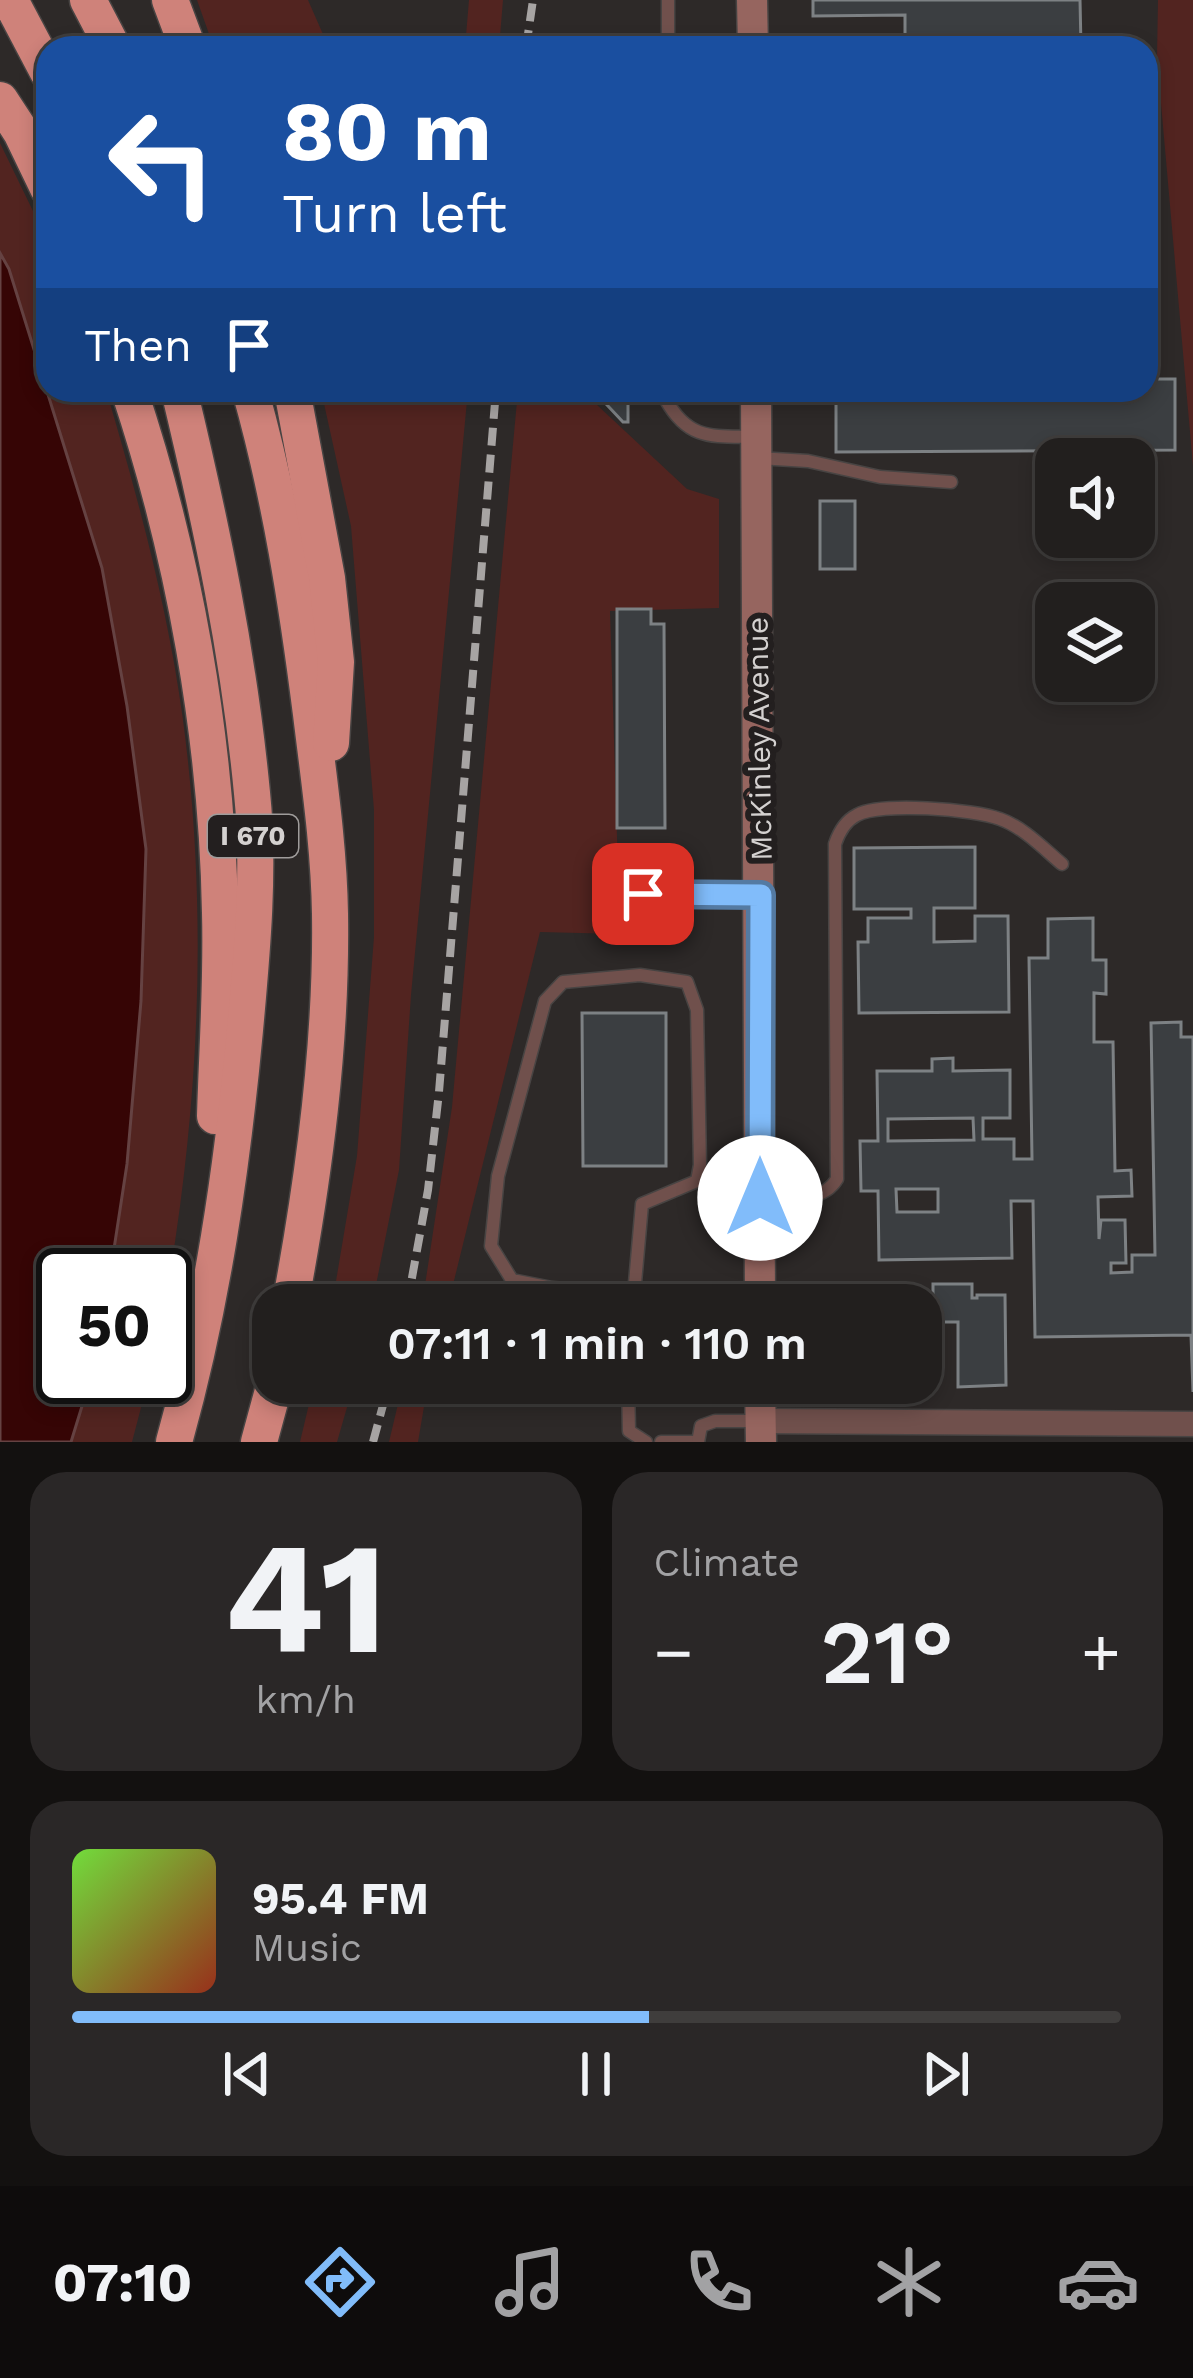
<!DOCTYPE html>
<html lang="en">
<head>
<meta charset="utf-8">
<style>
	body { margin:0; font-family:"Work Sans",sans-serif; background:#2a2727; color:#f1f3f6; height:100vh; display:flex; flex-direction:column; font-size:45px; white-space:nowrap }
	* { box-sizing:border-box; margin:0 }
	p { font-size:39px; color:#a2a2a4 }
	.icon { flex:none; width:66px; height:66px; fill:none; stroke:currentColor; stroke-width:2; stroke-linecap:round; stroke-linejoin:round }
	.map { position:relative; height:1442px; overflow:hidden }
	.details { display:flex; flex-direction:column; gap:30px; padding:30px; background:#131110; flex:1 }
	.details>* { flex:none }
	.banner { position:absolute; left:36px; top:36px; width:1122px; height:366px; border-radius:36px; box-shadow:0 6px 18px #0003,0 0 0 3px #3f3d3c; background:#1a4fa0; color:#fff; overflow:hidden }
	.buttons { position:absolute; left:1035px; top:438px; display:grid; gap:24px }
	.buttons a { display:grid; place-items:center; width:120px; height:120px; border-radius:24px; background:#221f1e; box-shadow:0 6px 18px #0003,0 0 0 3px #3f3d3c; font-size:60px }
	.speed { position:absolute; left:36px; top:1248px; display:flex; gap:24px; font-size:60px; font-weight:700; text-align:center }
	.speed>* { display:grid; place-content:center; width:156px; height:156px; border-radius:50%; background:#221f1e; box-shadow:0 6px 18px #0003,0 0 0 3px #3f3d3c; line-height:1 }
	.speed .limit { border:6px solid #111; border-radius:18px; background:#fff; color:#111 }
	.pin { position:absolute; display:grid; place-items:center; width:102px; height:102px; color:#fff; margin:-51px; border-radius:24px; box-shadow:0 6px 18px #0006 }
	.me { position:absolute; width:132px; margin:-66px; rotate:0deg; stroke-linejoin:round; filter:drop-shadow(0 0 9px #0008) }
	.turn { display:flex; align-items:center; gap:42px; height:252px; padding:0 48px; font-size:54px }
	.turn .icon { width:156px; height:156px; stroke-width:2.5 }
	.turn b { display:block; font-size:84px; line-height:102px }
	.then { display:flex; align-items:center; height:114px; padding:0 48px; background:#0003; gap:24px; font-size:45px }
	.big { font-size:90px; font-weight:600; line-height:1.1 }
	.details .tile { flex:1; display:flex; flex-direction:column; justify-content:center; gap:18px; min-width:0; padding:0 42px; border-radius:36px; background:#2a2727 }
	.details .dial { align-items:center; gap:0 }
	.dial b { font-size:156px; line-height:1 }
	.song { display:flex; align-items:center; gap:36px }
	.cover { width:144px; height:144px; border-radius:18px; background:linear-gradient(135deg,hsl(100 70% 55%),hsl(10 70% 35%)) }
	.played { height:12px; border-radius:6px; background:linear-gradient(90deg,#81bcfa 55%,#3f3d3c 55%) }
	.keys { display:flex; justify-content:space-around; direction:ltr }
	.heat { display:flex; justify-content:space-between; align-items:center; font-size:66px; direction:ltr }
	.details .tiles { flex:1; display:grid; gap:30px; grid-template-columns:1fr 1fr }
	.tile:last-child { grid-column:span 2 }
	.trip { position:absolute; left:252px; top:1284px; width:690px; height:120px; border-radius:36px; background:#221f1e; box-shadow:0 6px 18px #0003,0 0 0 3px #3f3d3c; font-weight:600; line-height:120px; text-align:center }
	.tab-bar { display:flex; height:192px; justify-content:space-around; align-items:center; background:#0e0c0c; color:#a2a2a4 }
	.tab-bar .icon { width:84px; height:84px }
	.tab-bar .on { color:#81bcfa }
	.tab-bar b { font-size:54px; color:#f1f3f6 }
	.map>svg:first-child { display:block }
</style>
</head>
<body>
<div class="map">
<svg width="1193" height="1442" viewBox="0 0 1193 1442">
	<rect width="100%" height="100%" fill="#2d2928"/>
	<g fill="#522420">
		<polygon points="197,0 308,0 329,48 214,48"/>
		<polygon points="469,0 503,0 499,48 465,48"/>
		<polygon points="1158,0 1193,0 1193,466 1157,58"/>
		<path d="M0,143L48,242V390H106C138,498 168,608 183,720C209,916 199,1110 165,1304V1275H110L127,1164L141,1001L146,849L127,706L102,568L9,269L0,253Z"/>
		<polygon points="321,390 468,390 411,995 399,1170 372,1305 332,1305 357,1156 374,937 374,810 351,526"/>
		<polygon points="518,390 581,390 687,489 719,499 719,608 610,611 620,934 540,932 448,1305 422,1305 452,1107"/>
		<polygon points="91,1377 149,1377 132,1442 71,1442"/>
		<polygon points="314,1383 354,1383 337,1442 300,1442"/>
		<polygon points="403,1383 428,1383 418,1442 389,1442"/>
	</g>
	<polygon fill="#360505" stroke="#654242" stroke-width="3" points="0,253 9,269 102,568 127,706 146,849 141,1001 127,1164 110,1275 63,1275 63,1377 91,1377 71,1442 0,1442"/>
	<g fill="#3b3e41" stroke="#7d8184" stroke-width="3" fill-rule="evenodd">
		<polygon points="813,0 1080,0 1081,47 905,48 905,15 813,16"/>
		<polygon points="1146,379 1175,379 1175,450 836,452 836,390 1146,390"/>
		<polygon points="593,390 628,390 628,422 623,422"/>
		<rect x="820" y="501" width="35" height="68"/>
		<polygon points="617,609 651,609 651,624 664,624 665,828 617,828"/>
		<polygon points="975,847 975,908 934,908 934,942 975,941 975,916 1008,916 1009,1012 859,1013 858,942 868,942 868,918 911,918 911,909 854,909 854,848"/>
		<path d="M1093,918V960H1106V994L1094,993V1042H1113L1115,1171L1131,1170L1132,1196L1098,1197L1099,1239L1101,1220H1125L1126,1263H1111V1273L1132,1272V1255H1155L1151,1023L1181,1022V1037H1193V1392L1191,1335L1035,1337L1033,1201H1011L1012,1258L879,1260L878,1191H861L860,1141H878L877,1071H932V1059L953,1058V1071L1010,1070V1118H983V1139H1014V1159H1032L1029,958H1048V919ZM973,1118L974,1140L888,1141V1119ZM896,1189H938V1212H897Z"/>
		<polygon points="582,1013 666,1013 666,1166 583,1166"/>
		<polygon points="933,1284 972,1284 972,1298 977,1298 977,1295 1005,1295 1006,1385 958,1387 958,1322 933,1322"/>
	</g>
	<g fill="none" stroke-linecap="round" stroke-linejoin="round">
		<defs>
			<g id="service">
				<polyline points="668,48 668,0"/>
				<path d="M666,400C689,441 713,436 755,437"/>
				<polyline points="757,458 808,461 880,477 951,482"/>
				<polyline points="643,894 760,895"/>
				<path d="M761,1198C788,1198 822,1204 837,1179L835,844C839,832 845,821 857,815C880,802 974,809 1000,819C1023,827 1043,848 1062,864"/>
				<polyline points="633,1305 634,1294 642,1204 697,1181 700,1165 697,1010 687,982 640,975 563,982 545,1001 498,1176 491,1246 512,1280 552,1288 634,1294"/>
				<polyline points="628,1383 629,1431 646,1442"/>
				<polyline points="661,1442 698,1442"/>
				<polyline points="698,1442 701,1426 715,1421 759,1421"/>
			</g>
			<polyline id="minor" points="760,1421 1193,1424"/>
			<g id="secondary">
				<polyline points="752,0 753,48"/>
				<polyline points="756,390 760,1305"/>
				<polyline points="760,1383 761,1442"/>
			</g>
			<g id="motorway">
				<polyline points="10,0 48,72"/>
				<polyline points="88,0 113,48"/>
				<polyline points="170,0 188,48"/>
				<polyline points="0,100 21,132 48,188"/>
				<path d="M129,390C184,555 217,739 220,913C222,981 217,1048 215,1116"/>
				<path d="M250,390C280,496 297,604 311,714C319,780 329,847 330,914C332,1044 314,1177 290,1305"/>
				<polyline points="292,390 327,578 336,662 331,743"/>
				<path d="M174,1442C212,1307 232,1169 245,1030C252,954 260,869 252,793C239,656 211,523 179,390"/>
				<polyline points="259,1442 275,1383"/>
			</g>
		</defs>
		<use href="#service" stroke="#484443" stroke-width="15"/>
		<use href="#minor" stroke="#484443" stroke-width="27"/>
		<use href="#secondary" stroke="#484443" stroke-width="33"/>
		<use href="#motorway" stroke="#484443" stroke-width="39"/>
		<use href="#service" stroke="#70504c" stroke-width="12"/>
		<use href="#minor" stroke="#70504c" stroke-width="24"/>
		<use href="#secondary" stroke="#96655f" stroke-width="30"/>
		<use href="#motorway" stroke="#cf827a" stroke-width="36"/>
		<g stroke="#a7a4a3" stroke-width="8" stroke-dasharray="18 9" stroke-linecap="butt">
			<polyline points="526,48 533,0"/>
			<polyline points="407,1305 428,1190 439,1092 496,390"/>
			<polyline points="373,1442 389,1383"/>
		</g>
	</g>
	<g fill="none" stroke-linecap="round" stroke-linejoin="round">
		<defs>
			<polyline id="route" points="643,894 761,895 760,1198"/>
		</defs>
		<use href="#route" stroke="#547aa2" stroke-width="30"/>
		<use href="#route" stroke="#81bcfa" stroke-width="21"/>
	</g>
	<g text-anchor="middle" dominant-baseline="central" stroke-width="12" stroke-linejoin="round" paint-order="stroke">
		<rect fill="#231f1f" stroke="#9f9c9b" stroke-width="3" x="208" y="815" width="90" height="42" rx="9"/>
		<g font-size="27" font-weight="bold" fill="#d4d1d0">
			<text x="253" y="836">I 670</text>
		</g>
		<g font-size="30" fill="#d4d1d0" stroke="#231f1f">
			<text transform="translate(759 739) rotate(-91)">McKinley Avenue</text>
		</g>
	</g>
</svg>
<div class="buttons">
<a><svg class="icon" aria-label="sound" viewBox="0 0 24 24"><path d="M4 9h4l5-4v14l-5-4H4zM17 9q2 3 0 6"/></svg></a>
<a><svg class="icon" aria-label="layers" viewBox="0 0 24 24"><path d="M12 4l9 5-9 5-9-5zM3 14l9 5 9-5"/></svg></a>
</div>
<div class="speed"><div class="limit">50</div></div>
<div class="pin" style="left:643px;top:894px;background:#d93025"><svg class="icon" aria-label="arrive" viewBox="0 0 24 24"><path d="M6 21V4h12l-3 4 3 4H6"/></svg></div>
<svg class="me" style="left:760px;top:1198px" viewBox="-20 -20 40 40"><circle r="19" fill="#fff"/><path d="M0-13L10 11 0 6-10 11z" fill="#81bcfa"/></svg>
<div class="trip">07:11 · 1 min · 110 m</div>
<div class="banner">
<div class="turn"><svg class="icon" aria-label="left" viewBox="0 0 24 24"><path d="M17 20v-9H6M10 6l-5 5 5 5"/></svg><div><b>80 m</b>Turn left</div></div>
<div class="then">Then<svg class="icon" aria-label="arrive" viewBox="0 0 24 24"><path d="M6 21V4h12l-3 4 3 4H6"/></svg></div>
</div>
</div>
<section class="details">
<div class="tiles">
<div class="tile dial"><b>41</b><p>km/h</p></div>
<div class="tile"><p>Climate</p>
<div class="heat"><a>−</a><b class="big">21°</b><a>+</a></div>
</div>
<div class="tile">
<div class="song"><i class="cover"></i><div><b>95.4 FM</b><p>Music</p></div></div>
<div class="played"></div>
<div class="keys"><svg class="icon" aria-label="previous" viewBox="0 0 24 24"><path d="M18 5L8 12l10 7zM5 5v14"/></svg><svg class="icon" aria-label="pause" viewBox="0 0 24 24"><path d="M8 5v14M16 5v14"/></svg><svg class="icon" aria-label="next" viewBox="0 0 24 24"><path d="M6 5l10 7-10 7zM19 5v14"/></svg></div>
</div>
</div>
</section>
<nav class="tab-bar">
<b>07:10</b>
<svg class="icon on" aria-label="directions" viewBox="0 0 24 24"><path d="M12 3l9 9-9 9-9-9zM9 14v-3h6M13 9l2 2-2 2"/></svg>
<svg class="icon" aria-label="music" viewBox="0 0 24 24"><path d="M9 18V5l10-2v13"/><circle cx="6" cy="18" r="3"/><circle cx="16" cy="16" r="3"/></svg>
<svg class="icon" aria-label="phone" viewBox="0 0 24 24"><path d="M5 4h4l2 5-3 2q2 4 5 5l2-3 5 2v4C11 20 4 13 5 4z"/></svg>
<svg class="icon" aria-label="climate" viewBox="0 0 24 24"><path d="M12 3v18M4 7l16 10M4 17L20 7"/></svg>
<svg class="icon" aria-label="car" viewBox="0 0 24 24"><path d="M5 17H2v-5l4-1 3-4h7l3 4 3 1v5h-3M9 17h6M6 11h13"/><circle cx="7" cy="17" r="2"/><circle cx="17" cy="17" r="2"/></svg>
</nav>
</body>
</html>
